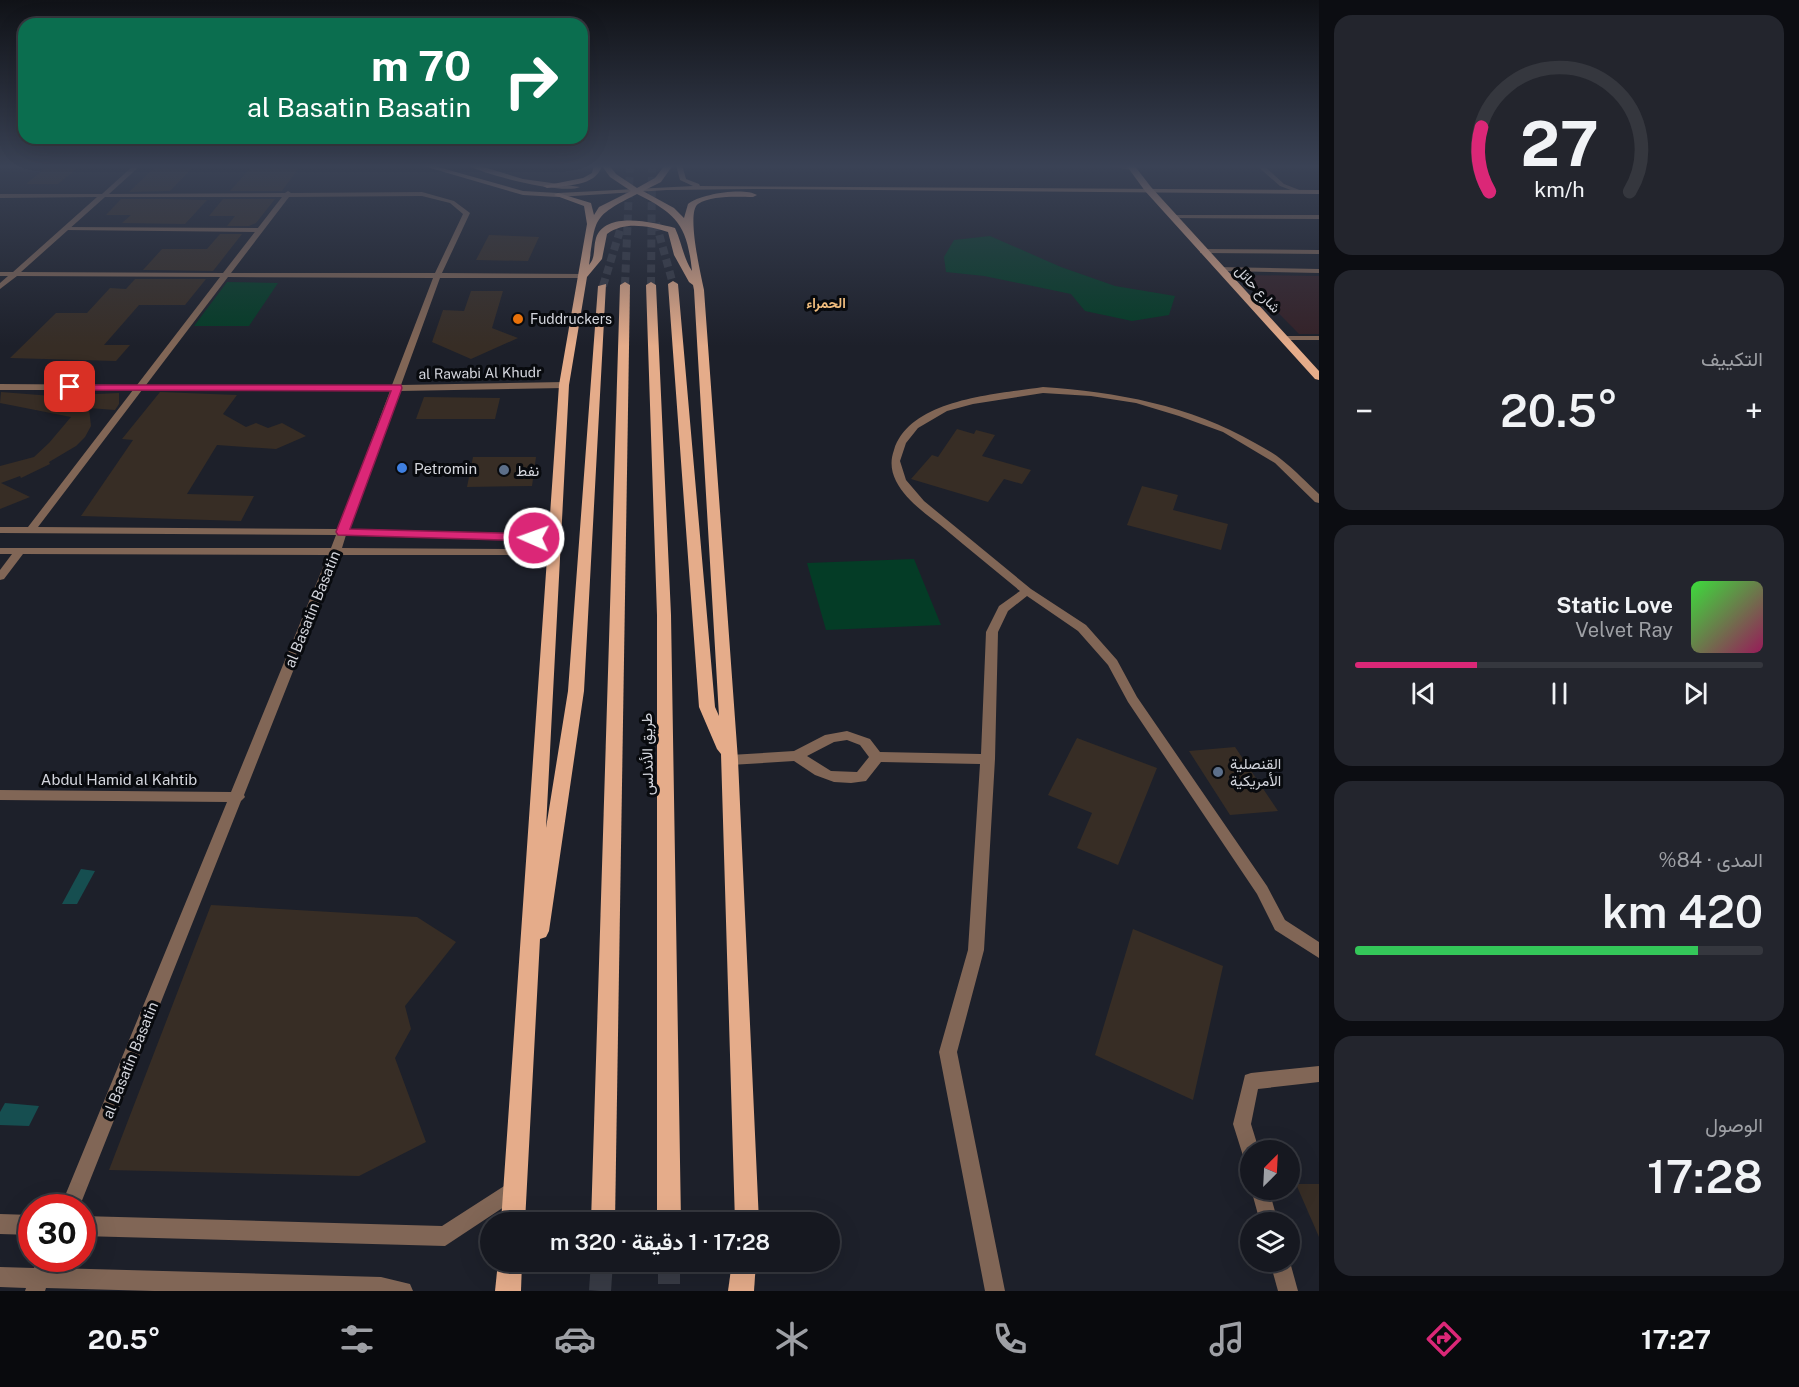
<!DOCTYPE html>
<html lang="ar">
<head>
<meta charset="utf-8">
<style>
	body { margin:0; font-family:"Public Sans",Vazirmatn,sans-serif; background:#23252d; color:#f1f3f6; direction:rtl; height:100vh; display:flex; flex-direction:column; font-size:22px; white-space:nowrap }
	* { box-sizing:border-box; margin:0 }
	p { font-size:20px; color:#9ea0a5 }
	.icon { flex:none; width:33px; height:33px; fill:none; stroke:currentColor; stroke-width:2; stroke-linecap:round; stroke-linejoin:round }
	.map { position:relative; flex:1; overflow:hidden; direction:ltr }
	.panel { display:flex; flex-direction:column; gap:15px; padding:15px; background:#0c0d12; width:480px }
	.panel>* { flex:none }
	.banner { position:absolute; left:18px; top:18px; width:570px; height:126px; border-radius:18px; box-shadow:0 6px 24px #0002,0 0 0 2px #35373e; direction:rtl; background:#0b6e4f; color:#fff; overflow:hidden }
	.needle { width:39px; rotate:24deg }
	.buttons { position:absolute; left:1240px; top:1140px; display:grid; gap:12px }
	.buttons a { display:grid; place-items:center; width:60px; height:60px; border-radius:50%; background:#161820; box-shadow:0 6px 24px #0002,0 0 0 2px #35373e; font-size:30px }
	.speed { position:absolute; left:18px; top:1194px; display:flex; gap:12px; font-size:30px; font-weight:700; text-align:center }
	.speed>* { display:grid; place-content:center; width:78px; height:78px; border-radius:50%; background:#161820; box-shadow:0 6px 24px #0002,0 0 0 2px #35373e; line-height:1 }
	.speed .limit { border:9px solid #d22; background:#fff; color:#111 }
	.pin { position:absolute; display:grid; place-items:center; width:51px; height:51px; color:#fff; margin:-26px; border-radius:12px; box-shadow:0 3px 9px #0006 }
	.me { position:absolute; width:66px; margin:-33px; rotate:272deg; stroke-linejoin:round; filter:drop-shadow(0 0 4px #0008) }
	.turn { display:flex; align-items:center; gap:21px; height:126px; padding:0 18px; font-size:27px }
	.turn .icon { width:78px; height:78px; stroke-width:2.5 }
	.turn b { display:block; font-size:42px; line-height:51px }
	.big { font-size:45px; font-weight:600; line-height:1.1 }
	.panel .tile { flex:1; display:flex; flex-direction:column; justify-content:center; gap:9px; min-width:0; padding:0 21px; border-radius:18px; background:#23252d }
	.panel .dial { align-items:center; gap:0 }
	.dial svg { height:156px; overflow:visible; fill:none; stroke:#35373e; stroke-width:7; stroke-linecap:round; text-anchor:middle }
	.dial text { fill:#f1f3f6; stroke:none }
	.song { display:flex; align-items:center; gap:18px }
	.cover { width:72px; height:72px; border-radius:9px; background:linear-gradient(135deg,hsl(120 70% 55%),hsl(330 70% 35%)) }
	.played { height:6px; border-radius:3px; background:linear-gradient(90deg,#db2777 30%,#35373e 30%) }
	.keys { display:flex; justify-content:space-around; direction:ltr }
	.heat { display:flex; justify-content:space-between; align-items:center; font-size:33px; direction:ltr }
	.charge { height:9px; border-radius:4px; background:linear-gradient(90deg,#34c759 84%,#35373e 0) }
	.trip { position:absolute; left:480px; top:1212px; width:360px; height:60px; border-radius:30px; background:#161820; box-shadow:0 6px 24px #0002,0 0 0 2px #35373e; font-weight:600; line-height:60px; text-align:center; direction:rtl }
	.menu { display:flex; height:96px; justify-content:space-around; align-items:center; background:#090a0d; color:#9ea0a5 }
	.menu .icon { width:42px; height:42px }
	.menu .on { color:#db2777 }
	.menu b { font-size:27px; color:#f1f3f6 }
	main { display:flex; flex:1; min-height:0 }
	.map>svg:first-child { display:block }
</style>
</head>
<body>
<main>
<section class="panel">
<div class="tile dial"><svg viewBox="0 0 100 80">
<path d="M14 69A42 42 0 1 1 86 69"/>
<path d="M14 69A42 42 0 0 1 10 36" stroke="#db2777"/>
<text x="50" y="56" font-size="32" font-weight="700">27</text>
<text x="50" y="72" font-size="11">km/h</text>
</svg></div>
<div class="tile"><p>التكييف</p>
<div class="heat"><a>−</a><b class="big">20.5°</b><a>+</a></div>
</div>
<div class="tile">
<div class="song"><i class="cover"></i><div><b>Static Love</b><p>Velvet Ray</p></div></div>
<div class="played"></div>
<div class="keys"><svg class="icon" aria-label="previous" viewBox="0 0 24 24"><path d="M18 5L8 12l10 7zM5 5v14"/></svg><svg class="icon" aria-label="pause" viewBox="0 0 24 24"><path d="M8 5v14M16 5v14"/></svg><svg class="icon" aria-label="next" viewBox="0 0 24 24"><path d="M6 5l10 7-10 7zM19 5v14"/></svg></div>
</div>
<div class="tile"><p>المدى · 84%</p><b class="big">420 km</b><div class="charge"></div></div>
<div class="tile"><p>الوصول</p><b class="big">17:28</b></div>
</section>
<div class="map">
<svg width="1319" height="1291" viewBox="0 0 1319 1291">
	<rect width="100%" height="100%" fill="#1d202a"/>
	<polygon fill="#342127" points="1241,275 1319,276 1319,334 1299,334"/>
	<g fill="#043c26">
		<polygon points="990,236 1061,267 1115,286 1175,296 1169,315 1132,321 1085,311 1071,294 984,276 946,272 944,257 954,240"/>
		<polygon points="227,282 278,283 249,326 194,326"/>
		<polygon points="914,559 941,625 826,630 807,563"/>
	</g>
	<g fill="#164e50">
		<polygon points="81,869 95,871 77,904 62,904"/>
		<polygon points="5,1103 39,1106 29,1126 0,1125 0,1112"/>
	</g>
	<g fill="#372d25">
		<polygon points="49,165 81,165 58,184 26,184"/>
		<polygon points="253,165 301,165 282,191 230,191"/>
		<polygon points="155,167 193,167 170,191 129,192"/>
		<polygon points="121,199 163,199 207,200 185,224 122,223 131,215 106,215"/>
		<polygon points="223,199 275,199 256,223 249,226 227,226 235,216 209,216"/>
		<polygon points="220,234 242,234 213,271 143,270 162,249 207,249"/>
		<polygon points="489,235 539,237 528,261 476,260"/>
		<polygon points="135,279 206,279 185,305 139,305 104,345 130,345 116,361 10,358 56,313 87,313 110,288 126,289"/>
		<polygon points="471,291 503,291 492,328 518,338 471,359 432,342 443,310 464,311"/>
		<polygon points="1,392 52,396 119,393 119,404 115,410 89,408 91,426 85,437 76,446 49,462 50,464 21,478 20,476 1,483 30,497 0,509 0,466 34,457 49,443 71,417 0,403"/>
		<polygon points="160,392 237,395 223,414 246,427 256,423 268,428 282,423 306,436 276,449 217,445 187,494 254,496 241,521 81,516 133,440 122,439"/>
		<polygon points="424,397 500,398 495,419 416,419"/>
		<polygon points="957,429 974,434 976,430 995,435 982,456 1031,470 1022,484 1004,479 988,502 911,479 932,455 938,457"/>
		<polygon points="473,457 536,457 532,486 467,487"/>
		<polygon points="1142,486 1178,495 1173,510 1228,524 1221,550 1127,525"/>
		<polygon points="1077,738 1157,768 1118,865 1077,848 1092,813 1048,795"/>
		<polygon points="1235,747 1278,811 1230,815 1189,751"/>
		<polygon points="211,905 417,917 456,942 405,1006 411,1029 395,1058 426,1142 359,1176 109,1170"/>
		<polygon points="1133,929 1223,966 1193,1100 1095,1055"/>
		<polygon points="1296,1184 1319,1184 1319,1237"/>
	</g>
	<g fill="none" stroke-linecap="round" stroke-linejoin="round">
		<g stroke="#383b45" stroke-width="8" stroke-dasharray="8 4.5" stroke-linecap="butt">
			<polyline points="656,223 673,284"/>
			<polyline points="625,285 630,165"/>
			<polyline points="651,285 652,165"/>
			<polyline points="603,286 622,224"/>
		</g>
		<g stroke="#383b45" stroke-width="22" stroke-dasharray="22 11" stroke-linecap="butt">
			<polyline points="669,1262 669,1291"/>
			<polyline points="600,1291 602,1262"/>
		</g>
		<g fill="#816656" fill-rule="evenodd">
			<polygon points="1098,165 1123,165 1136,168 1133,170"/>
			<polygon points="65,227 260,228 263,230 260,232 67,230 65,229"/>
			<path d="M1043,387C1116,392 1190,405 1255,443C1264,448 1274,453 1282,460C1295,470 1307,483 1319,494V503L1315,502L1275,463L1223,432L1179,416L1136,403L1091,396L1043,393L973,404L947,411L918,428L906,443L900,461L906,480L924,501L1031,589L1086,625L1117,660L1137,697L1267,886L1285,920L1319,942V958L1275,930L1257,894L1128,702L1108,665L1078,631L1027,596L1008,611L998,632L995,759L984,950L957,1052L1005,1291H985L939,1052L968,950L980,764L881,762L866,781L851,783L834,782L815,775L794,761L730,765L725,763L723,760L725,757L730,755L794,751L825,735L847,731L870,739L880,752L981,754L986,632L999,606L1020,591C995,570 970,550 945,529C929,516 906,501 896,481C891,471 890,461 894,450C910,398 998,394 1043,387ZM847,740L860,745L869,757L857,772L831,771L807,756L834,742Z"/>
			<polygon points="1319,1066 1319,1082 1258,1089 1251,1124 1259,1150 1251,1150 1251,1165 1245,1162 1233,1124 1245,1075 1251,1073"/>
			<polygon points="1251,1189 1269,1190 1278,1222 1260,1222"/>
			<polygon points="1270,1262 1290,1262 1298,1291 1278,1291"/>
		</g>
		<g fill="#816656" fill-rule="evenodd">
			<path d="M134,165H141L109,194L285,193L288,191L291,193L422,192L454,201L470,213L442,273L582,274L586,276L582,278H440L401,385L564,382L568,385L564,388L399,391L349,529L532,535L550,521L554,520L559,523L534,541L346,535L342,548L528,549L556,555L557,557L552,560L528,555H339L244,795L245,797L241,801L79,1208H60L227,802L0,800V790L231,792L328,555L23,554L4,579L0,580V570L12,554H0V548H331L336,535L0,533V527H28L133,390H0V384L137,385L220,277L17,276L0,289V283L8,276H0V272H13L97,197L0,198V194H102ZM422,196L450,203L463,214L435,273H231L289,197ZM105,197H282L223,273L21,272ZM228,277L433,278L392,385H146ZM142,390L390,391L338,529L38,527Z"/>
			<polygon points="1256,165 1263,165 1284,184 1302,191 1299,193 1280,186"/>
			<polygon points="1174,215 1319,215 1319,219 1172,218 1171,217"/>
			<polygon points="1200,249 1319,250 1319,254 1203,253 1200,253"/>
			<polygon points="1218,267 1319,269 1319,273 1221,271 1217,269"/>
			<rect x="1281" y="336" width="38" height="4"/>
			<polygon points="515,1179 522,1181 524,1188 522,1195 445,1246 82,1236 82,1216 442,1226"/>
			<polygon points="0,1214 32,1215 32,1235 0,1234"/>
			<polygon points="38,1258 58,1258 54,1268 381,1277 410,1284 413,1291 154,1291 46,1288 45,1291 25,1291 26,1288 0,1287 0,1267 34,1268"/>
		</g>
		<g fill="#b98e73" fill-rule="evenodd">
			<polygon points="420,165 431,165 523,191 558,193 693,186 680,180 676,165 682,165 686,179 699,184 700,186 1319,190 1319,194 752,189 667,190 558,197 523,195"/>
			<path d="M467,165H477L523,179L580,187C563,195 485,175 467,165Z"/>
		</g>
		<g fill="#e5ac8a" fill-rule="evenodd">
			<path d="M594,165H609L616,174L637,188L655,178L665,165H673L661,182L643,191L674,208L684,218L688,204C700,194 744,187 757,195L753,197C737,197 712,195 698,204C686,212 701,275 704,290L738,760L759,1222H735L721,754L717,749L699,707L668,284L673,281L678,284L715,707L719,716L694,290L693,285L689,282L674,255L668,232C648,226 625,221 607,234L602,259L587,277L569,385L546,828L568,691L598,286L606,284L584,691L549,931L546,937L540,939L525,1222H501L559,385L587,224L584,206L554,195L558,193L591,203L594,215L599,207L631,191L610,177L602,166C595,187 566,185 547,188L543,186L583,178L592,173ZM637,194C677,214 687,225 692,271C683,257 682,243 675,228C655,223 606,210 596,238C593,248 596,257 589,265C596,217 592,217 637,194Z"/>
			<polygon points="1126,165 1134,165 1151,187 1319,371 1319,380 1315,379 1145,191"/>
			<polygon points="625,282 630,285 615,1222 591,1222 620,285"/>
			<polygon points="651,282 656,285 671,615 681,1222 657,1222 657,615 646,285"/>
			<polygon points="498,1262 522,1262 521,1291 495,1291"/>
			<polygon points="732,1262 756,1262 754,1291 728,1291"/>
		</g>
	</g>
	<linearGradient id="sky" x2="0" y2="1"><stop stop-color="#101217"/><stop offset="0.48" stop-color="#3a4255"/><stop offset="1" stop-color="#3a4255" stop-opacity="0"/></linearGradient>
	<rect width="1319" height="346" fill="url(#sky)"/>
	<polygon fill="#db2777" stroke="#8e194d" stroke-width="1.5" points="67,385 401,385 402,388 350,529 534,534 540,538 534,541 338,535 336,532 391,391 70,390 67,389"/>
	<circle fill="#e8710a" stroke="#080a0e" stroke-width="2" cx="518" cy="319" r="6"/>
	<circle fill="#3f7fe0" stroke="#080a0e" stroke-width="2" cx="402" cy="468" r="6"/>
	<g fill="#5c6f8a" stroke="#080a0e" stroke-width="2">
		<circle cx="504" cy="470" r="6"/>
		<circle cx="1218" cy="772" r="6"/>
	</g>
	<g text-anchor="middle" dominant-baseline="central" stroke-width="6" stroke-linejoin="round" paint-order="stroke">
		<g font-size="14" fill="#d4d6dd" stroke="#080a0e">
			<text transform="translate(1258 289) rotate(47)">شارع حائل</text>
			<text transform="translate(480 373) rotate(-1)">al Rawabi Al Khudr</text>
		</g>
		<g font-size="14" font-weight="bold" fill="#f2be7f" stroke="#080a0e">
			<text x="826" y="303">الحمراء</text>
		</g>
		<g font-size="14" fill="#d4d6dd" stroke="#080a0e" text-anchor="start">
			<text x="530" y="319">Fuddruckers</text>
		</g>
		<g font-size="15" fill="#d4d6dd" stroke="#080a0e" text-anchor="start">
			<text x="414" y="468">Petromin</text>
			<text x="516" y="470">نفط</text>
			<text x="1230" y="763">القنصلية<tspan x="1230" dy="17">الأمريكية</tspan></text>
		</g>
		<g font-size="15" fill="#d4d6dd" stroke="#080a0e">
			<text transform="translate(312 609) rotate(-68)">al Basatin Basatin</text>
			<text transform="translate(647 754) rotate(-91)">طريق الأندلس</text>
			<text x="119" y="779">Abdul Hamid al Kahtib</text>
			<text transform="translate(130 1060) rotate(-68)">al Basatin Basatin</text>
		</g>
	</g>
</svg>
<div class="buttons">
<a><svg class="needle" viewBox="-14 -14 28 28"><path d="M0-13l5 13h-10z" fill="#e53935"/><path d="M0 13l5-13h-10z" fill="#9ea0a5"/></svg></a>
<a><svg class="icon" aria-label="layers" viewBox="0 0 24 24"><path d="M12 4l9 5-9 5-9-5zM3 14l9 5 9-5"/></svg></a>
</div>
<div class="speed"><div class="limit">30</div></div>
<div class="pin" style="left:70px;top:387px;background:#d93025"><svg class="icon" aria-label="arrive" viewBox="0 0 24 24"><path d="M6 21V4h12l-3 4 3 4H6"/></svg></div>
<svg class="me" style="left:534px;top:538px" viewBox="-20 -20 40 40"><circle r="17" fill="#db2777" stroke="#fff" stroke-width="3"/><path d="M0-11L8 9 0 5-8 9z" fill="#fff"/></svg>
<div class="trip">17:28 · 1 دقيقة · 320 m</div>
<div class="banner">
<div class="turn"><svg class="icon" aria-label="right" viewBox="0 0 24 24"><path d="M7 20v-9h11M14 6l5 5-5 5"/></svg><div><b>70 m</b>al Basatin Basatin</div></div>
</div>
</div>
</main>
<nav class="menu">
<b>17:27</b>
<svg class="icon on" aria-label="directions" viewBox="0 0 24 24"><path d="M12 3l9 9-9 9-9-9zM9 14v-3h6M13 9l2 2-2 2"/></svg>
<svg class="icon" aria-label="music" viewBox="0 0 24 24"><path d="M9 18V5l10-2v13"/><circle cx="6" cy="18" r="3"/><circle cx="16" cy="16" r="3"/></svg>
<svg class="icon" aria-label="phone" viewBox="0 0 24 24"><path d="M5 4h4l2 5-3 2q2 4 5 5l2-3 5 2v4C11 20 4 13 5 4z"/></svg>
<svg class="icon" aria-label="climate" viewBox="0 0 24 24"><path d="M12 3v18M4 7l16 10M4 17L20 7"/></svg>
<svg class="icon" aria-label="car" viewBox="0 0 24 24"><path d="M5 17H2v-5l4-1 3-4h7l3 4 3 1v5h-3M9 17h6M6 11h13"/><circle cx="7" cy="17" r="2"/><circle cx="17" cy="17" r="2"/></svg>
<svg class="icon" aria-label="filters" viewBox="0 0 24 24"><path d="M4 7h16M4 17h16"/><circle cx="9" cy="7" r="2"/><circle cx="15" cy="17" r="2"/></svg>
<b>20.5°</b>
</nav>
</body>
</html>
